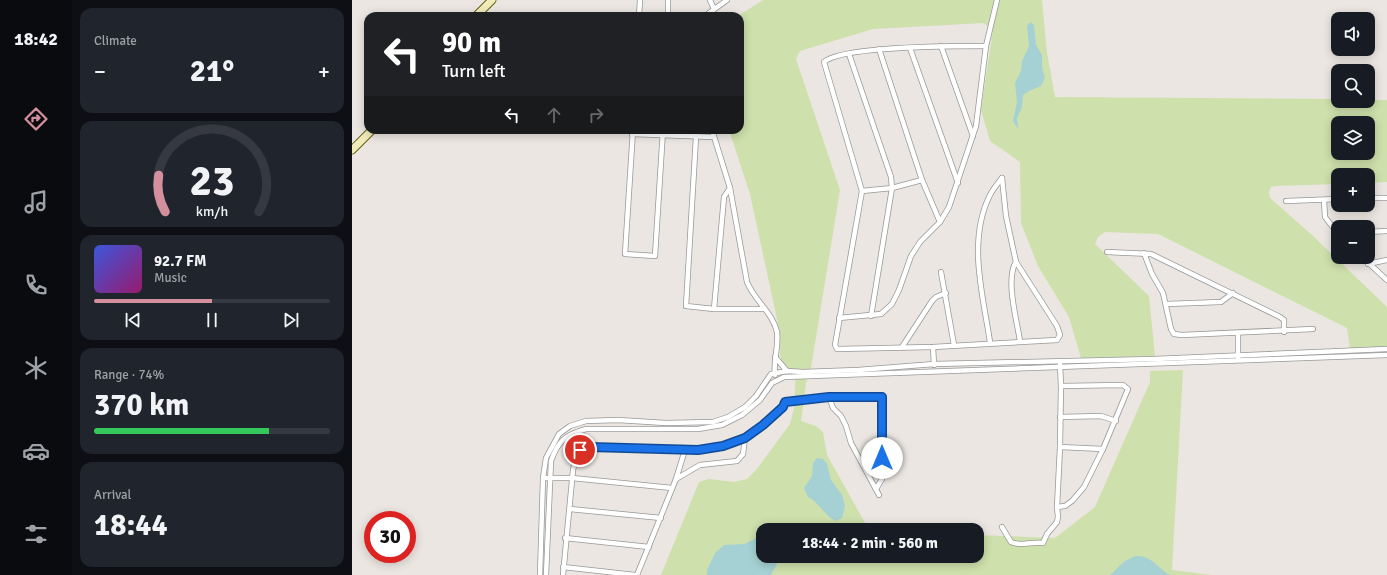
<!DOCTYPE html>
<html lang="en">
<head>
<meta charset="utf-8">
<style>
	body { margin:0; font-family:Signika,sans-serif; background:#20242c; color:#f1f3f6; height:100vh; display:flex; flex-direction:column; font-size:15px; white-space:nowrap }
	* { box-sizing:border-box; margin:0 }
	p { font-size:13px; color:#9ea1a6 }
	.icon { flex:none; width:22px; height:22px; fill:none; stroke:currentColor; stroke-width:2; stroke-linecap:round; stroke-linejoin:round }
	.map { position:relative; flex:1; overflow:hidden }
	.details { display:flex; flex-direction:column; gap:8px; padding:8px; background:#0d0f14; width:280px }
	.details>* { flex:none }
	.banner { position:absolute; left:12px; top:12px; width:380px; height:122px; border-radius:12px; box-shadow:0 2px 10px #0003; background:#202124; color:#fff; overflow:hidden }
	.fabs { position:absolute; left:979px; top:12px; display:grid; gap:8px }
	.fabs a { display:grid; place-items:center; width:44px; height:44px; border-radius:8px; background:#171b24; box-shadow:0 2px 10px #0003; font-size:20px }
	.speed { position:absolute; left:12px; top:511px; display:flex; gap:8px; font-size:20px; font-weight:700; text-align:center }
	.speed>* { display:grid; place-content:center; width:52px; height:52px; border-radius:50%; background:#171b24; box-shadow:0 2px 10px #0003; line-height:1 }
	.speed .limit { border:6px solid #d22; background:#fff; color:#111 }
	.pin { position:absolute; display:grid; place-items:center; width:34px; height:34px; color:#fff; margin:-17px; border:2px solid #fff; border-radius:50%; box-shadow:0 1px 4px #0007 }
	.me { position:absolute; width:44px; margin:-22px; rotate:0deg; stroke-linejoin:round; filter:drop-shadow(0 0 3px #0008) }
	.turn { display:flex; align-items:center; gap:14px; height:84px; padding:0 12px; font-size:18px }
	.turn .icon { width:52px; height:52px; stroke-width:2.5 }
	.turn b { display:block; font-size:28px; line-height:34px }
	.lanes { display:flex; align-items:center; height:38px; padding:0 12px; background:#0003; justify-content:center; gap:20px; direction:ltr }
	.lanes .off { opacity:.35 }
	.big { font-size:30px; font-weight:700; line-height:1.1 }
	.details .tile { flex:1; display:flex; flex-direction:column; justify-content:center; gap:6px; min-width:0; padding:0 14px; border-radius:12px; background:#20242c }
	.details .dial { align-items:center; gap:0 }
	.dial svg { height:104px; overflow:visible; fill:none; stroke:#363941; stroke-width:7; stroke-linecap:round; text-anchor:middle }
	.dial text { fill:#f1f3f6; stroke:none }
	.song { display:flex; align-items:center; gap:12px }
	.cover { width:48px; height:48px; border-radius:6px; background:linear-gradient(135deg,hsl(230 70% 55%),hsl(320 70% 35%)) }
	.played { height:4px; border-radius:2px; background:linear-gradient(90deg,#d3909c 50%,#363941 50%) }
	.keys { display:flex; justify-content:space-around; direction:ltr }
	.heat { display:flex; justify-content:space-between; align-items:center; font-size:22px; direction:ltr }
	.charge { height:6px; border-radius:3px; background:linear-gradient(90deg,#34c759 74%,#363941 0) }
	.trip { position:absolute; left:404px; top:523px; width:228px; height:40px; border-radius:12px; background:#171b24; box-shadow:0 2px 10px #0003; font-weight:700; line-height:40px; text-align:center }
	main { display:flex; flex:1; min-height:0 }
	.tab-bar { display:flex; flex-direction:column; width:72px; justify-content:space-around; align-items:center; background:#090b0e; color:#9ea1a6 }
	.tab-bar .icon { width:28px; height:28px }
	.tab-bar .current { color:#d3909c }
	.tab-bar b { font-size:18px; color:#f1f3f6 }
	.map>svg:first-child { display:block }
</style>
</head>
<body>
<main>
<nav class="tab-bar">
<b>18:42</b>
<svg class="icon current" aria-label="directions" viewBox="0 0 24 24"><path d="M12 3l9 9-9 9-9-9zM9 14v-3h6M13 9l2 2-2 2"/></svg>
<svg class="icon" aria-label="music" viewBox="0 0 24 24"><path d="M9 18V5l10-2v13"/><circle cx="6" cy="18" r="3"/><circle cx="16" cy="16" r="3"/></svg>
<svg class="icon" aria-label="phone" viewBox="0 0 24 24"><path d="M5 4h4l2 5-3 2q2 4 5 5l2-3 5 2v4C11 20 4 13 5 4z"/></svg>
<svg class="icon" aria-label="climate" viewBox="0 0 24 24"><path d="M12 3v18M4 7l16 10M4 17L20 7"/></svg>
<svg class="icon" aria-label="car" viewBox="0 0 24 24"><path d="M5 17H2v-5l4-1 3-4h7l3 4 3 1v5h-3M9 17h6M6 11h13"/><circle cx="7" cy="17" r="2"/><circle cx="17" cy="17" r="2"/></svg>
<svg class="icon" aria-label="filters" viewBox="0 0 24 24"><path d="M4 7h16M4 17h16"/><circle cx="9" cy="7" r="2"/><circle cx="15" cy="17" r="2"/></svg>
</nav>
<section class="details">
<div class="tile"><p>Climate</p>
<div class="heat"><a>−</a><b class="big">21°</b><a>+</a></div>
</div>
<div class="tile dial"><svg viewBox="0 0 100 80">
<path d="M14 69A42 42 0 1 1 86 69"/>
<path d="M14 69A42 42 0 0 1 9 41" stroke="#d3909c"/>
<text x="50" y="56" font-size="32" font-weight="700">23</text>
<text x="50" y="72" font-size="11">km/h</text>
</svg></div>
<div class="tile">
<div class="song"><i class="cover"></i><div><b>92.7 FM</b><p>Music</p></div></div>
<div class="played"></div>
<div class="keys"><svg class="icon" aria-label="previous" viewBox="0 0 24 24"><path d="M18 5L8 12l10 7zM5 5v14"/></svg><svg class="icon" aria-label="pause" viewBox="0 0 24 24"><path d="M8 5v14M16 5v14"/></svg><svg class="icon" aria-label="next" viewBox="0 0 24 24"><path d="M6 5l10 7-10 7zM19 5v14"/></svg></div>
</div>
<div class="tile"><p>Range · 74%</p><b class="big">370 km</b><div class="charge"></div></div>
<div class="tile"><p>Arrival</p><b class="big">18:44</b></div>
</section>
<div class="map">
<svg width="1035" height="575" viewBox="0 0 1035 575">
	<rect width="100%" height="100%" fill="#ebe6e1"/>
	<path fill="#cee0ac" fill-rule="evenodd" d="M411,0H690L695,53L703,97L986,99V101L1035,100V182L1016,183V175H986V184L923,186L919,187L917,192L918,198L960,235L1035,307V348H998L995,328L806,234L753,232L746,237L743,244L797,296L803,356L729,358L717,317L686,266L669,223L668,162L638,141L629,110L641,29L631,23L521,29L448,51L444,59L488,190L459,368L454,383L449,421L464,426L471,432L475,455L517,530H411V556H625V535L703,538L743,507L798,382V371L831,370L820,570L860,575H309L347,482L357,479L382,482L395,479L404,470L438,424L442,408L444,369H437L431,365L428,356V333L398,194L377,130H388V16H386ZM986,123H1016V153H986Z"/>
	<g fill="#a6d1d4">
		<polygon points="678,22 682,25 684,45 690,55 690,68 693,78 689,86 677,91 671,95 670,107 665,118 666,129 661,121 665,102 663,83 669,71 670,61 677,46 675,26"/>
		<path d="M465,458L471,459L475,464L479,480L490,495L493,506L490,518L483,521C471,514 468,503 456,497L452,488L460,476L461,463Z"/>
		<polygon points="411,534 411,556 435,556 426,562 419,575 355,575 355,570 363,553 372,545 393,544"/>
		<path d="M783,556C800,555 805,568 818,575H758L773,561Z"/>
	</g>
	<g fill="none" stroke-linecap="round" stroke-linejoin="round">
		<defs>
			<g id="minor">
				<polyline points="358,0 362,9"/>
				<polyline points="287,16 288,0"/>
				<polyline points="316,16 316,0"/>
				<polyline points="353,16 375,0"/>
				<polyline points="589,46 621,136"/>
				<path d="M634,46C605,46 490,46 472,62L510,191L483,345L485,349L581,347L705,340L708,335L705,326L664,262L654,216L650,178"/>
				<polyline points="558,48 606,183"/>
				<polyline points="527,49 570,180 588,222"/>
				<polyline points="497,54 539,177 540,188 519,316"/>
				<polyline points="281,130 273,254 303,256 311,130"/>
				<path d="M360,130L378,188L395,282C402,300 421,313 425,332C427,346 421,361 423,375"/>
				<polyline points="280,134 362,137"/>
				<polyline points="344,137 334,306 362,309 411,309"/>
				<polyline points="510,191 540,188 570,180"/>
				<polyline points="1016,198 1035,198"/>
				<polyline points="972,200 973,217 986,234"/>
				<polyline points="934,201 986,199"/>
				<polyline points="1016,232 1035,231"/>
				<polyline points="755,252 799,254 928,317 932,320 932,332"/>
				<polyline points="792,253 800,274 811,293 819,329 822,334 830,335 961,329"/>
				<polyline points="1010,257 1035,280"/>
				<path d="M664,262C653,279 665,321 668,341"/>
				<polyline points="1016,264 1035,260"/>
				<polyline points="589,272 602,345"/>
				<polyline points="814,304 869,302 881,293"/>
				<polyline points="362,309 372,197 378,188"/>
				<polyline points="487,318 529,314 540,304 547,290 559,256 568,242 588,222 597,207 624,126 634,46 645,0"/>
				<path d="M638,342C631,295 615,241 638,195C641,189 646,183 650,178"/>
				<polyline points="550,347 580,301 584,297 594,293"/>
				<polyline points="581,347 582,365"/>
				<polyline points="423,357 435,371"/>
				<polyline points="886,357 886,333"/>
				<polyline points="477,397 481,408 489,416 494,426 499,443 527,495"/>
				<polyline points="708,417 749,416 764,421"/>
				<polyline points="708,447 751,449"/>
				<polyline points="191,478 220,478 320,488"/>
				<polyline points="324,479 348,465 385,461 391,454 393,438"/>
				<polyline points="705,507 713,506 720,501 732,487 751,449 776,389 771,385 709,386"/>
				<polyline points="218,509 309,518"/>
				<path d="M650,527L659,542C669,547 680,541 691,543L695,534L705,522L706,517L705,507L708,447L709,386L708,364"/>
				<polyline points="213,538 297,547"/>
				<polyline points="211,567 283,575"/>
				<polyline points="188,575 191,478 194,458 207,434 218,426 234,421 266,420 314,423 361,422 376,417 393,407 404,396 419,374 435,371 451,372 506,370 582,364 802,359 1035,349"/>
				<path d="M194,575L199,461C206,441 213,435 234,429H346L370,425L390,415L408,400L420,383L432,377L1035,355"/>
				<polyline points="211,575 221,470 225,453 231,448 318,448 346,450 371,446 393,438 411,425 431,407 433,402 477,397 530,397 530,479 524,489"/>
				<polyline points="285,575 324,479 333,450"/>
			</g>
			<g id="secondary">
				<polyline points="124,16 140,0"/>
				<polyline points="0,150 20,130"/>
			</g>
		</defs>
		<use href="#minor" stroke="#989898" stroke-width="6"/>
		<use href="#secondary" stroke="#635f11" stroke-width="9"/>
		<use href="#minor" stroke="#fff" stroke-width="4.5"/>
		<use href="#secondary" stroke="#f1ebba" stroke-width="7"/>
	</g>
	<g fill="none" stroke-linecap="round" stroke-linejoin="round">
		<defs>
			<polyline id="route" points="228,450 238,447 346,450 371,446 393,438 411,425 431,407 433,402 477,397 530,397 530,458"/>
		</defs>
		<use href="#route" stroke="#114b97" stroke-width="10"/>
		<use href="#route" stroke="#1a73e8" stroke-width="7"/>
	</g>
</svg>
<div class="fabs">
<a><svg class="icon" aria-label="sound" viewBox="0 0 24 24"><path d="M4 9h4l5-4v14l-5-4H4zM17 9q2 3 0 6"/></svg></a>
<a><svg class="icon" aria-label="search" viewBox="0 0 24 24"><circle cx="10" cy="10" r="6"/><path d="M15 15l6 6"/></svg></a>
<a><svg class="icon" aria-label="layers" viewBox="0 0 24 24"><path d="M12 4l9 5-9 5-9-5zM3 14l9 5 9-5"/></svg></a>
<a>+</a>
<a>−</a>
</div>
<div class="speed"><div class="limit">30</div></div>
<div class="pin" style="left:228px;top:450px;background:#d93025"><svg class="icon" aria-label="arrive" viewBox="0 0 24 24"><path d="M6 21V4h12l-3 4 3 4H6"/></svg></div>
<svg class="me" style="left:530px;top:458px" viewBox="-20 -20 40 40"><circle r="19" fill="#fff"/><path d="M0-13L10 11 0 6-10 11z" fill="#1a73e8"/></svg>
<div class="trip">18:44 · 2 min · 560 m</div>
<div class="banner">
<div class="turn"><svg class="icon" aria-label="left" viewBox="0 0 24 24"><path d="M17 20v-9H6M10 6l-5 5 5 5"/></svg><div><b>90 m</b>Turn left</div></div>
<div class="lanes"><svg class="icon" aria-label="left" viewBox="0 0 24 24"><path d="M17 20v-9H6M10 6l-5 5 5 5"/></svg><svg class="icon off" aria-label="ahead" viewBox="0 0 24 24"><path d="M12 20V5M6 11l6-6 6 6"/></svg><svg class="icon off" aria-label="right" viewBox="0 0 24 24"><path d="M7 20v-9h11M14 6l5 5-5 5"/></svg></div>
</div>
</div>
</main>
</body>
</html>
